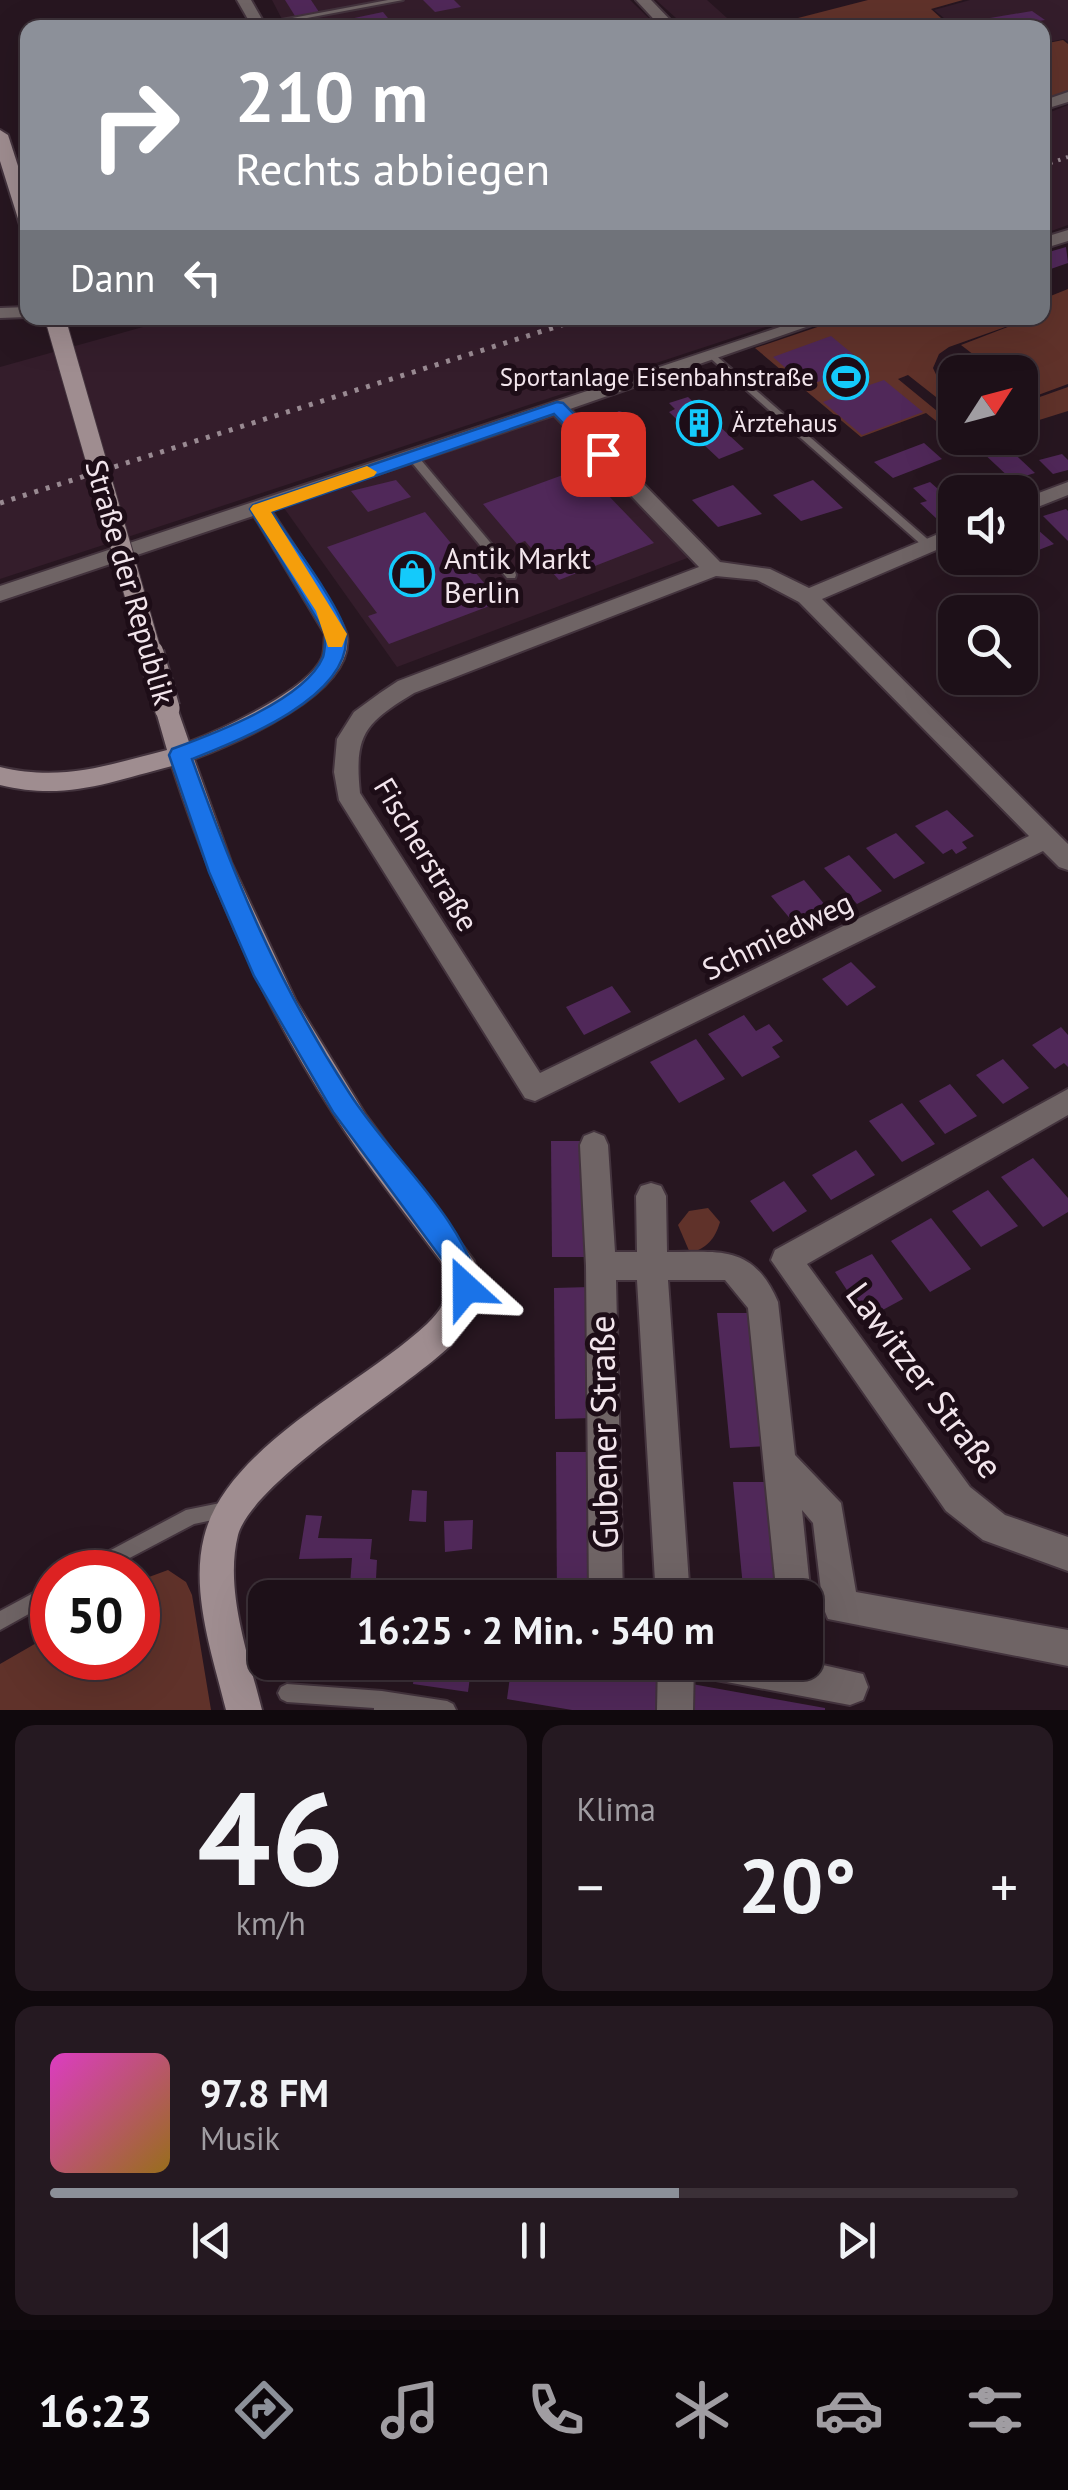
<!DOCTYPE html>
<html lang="de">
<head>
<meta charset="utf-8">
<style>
	body { margin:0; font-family:"PT Sans",sans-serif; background:#251921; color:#f1f3f6; height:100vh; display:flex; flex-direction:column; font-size:38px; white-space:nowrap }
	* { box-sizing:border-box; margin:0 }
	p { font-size:32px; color:#a09da2 }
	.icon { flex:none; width:55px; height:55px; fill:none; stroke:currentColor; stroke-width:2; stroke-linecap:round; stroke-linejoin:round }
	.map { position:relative; height:1710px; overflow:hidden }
	.side { display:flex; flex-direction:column; gap:15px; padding:15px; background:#10090d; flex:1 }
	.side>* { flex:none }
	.banner { position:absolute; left:20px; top:20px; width:1030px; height:305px; border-radius:20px; box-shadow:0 10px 40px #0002,0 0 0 2px #3b3037; background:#8c9099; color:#fff; overflow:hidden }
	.needle { width:65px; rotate:54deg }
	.buttons { position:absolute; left:938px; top:355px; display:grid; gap:20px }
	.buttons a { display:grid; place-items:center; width:100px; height:100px; border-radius:20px; background:#1d1018; box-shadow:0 10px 40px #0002,0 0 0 2px #3b3037; font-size:50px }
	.speed { position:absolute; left:30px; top:1550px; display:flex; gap:20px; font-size:50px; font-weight:700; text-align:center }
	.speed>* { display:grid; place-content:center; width:130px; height:130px; border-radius:50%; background:#1d1018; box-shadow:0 10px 40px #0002,0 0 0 2px #3b3037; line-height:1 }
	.speed .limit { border:15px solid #d22; background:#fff; color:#111 }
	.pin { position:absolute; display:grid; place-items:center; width:85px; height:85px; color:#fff; margin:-42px; border-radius:20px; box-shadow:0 5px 15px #0006 }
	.me { position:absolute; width:110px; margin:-55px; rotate:336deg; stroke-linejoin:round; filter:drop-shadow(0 0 8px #0008) }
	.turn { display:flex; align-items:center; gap:35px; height:210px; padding:0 50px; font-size:45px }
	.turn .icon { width:130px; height:130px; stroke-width:2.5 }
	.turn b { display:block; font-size:70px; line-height:85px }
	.then { display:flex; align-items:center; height:95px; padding:0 50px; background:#0003; gap:20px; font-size:38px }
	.big { font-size:75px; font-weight:600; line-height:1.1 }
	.side .widget { flex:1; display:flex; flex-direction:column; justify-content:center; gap:15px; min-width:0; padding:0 35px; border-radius:20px; background:#251921 }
	.side .dial { align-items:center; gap:0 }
	.dial b { font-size:130px; line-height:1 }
	.song { display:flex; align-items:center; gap:30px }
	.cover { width:120px; height:120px; border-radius:15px; background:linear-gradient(135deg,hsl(310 70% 55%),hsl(40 70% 35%)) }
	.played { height:10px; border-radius:5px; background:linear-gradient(90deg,#8c9099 65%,#3b3037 65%) }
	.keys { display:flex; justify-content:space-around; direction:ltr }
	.heat { display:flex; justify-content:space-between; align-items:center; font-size:55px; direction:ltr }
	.side .tiles { flex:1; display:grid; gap:15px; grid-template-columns:1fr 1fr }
	.widget:last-child { grid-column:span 2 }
	.trip { position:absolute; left:248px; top:1580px; width:575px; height:100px; border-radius:20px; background:#1d1018; box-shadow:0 10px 40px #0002,0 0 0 2px #3b3037; font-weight:600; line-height:100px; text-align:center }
	.tabs { display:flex; height:160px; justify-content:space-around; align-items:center; background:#0c060a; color:#a09da2 }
	.tabs .icon { width:70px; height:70px }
	.tabs .active { color:#8c9099 }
	.tabs b { font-size:45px; color:#f1f3f6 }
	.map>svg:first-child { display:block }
</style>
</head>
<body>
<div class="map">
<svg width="1068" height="1710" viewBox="0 0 1068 1710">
	<rect width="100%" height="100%" fill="#271620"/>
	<g fill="#341d2b">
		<polygon points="272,0 630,0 658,27 286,27"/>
		<polygon points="656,0 707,0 737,27 686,27"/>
		<polygon points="970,0 1068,0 1068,42 1064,39 1043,43 1042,28 955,27 934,10"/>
		<polygon points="1068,105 1068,225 1043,234 1043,115"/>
		<polygon points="175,318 793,318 0,579 0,367"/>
		<polygon points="555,412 690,557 397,667 284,508"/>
	</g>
	<g fill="#60322a">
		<polygon points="868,0 963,0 931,9 951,27 763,27"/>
		<polygon points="1063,40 1068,44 1068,93 1043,103 1043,44"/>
		<polygon points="1068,289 1068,384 1030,398 1020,391 1020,372 996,372 961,345 1028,319 949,347 939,354 933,368 941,385 955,395 955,412 908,375 898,379 948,420 955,417 955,436 926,413 861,437 755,348 844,318 1042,318 1043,299"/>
		<polygon points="1068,387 1068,411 1020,426 1020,404"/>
		<path d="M708,1208L720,1222C715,1239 707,1248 690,1253L678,1225L689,1211Z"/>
		<polygon points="168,1570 186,1582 192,1595 211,1710 0,1710 0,1664 52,1634 52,1658 138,1658 138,1581"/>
	</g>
	<g fill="#502859">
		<polygon points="285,0 311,0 319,12 295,16"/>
		<polygon points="423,0 454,0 461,7 435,12"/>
		<polygon points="1032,11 1045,20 995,28 984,19"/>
		<polygon points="383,12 392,23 335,28 330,23"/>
		<polygon points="1066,247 1068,263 1042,272 1042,254"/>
		<polygon points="831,336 866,365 843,374 854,374 863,382 851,386 855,390 884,380 923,412 862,435 823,402 847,393 842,389 830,393 822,386 840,380 835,376 806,386 773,357"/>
		<polygon points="688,397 744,449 719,459 702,443 695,445 687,437 693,435 669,412 675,409 669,403"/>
		<polygon points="619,411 635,416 646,428 644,433 622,437 612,434 600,421"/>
		<polygon points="924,443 942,459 893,478 874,462"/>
		<polygon points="1004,444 1035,473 1012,480 981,451"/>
		<polygon points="1062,454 1068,460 1068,470 1053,474 1039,460"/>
		<polygon points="582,468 654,543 559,580 525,541 517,544 483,504"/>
		<polygon points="396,480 411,497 368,512 351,491"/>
		<polygon points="813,480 843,508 801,521 773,495"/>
		<polygon points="930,482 955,504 955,513 938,520 920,503 927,501 913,488"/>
		<polygon points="733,485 762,514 718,527 692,500"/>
		<polygon points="1066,509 1068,511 1068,541 1043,516"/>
		<polygon points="425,512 500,602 389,644 368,616 377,613 327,547"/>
		<polygon points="1030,523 1054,544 1031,553 1020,543 1020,527"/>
		<polygon points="947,810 974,836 962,842 967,848 956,854 952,849 943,854 915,826"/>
		<polygon points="896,833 925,863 894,879 866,848"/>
		<polygon points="849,855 882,891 857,904 824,868"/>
		<polygon points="804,880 831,912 798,928 771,896"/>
		<polygon points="851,962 876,987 847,1006 822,979"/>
		<polygon points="612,986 631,1012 584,1035 566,1007"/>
		<polygon points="744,1015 756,1031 769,1024 783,1041 772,1047 780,1057 742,1077 708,1034"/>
		<polygon points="1061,1027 1068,1035 1068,1067 1064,1063 1055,1069 1032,1045"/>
		<polygon points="696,1039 725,1079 679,1103 650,1062"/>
		<polygon points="1003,1059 1029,1088 1003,1104 976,1075"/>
		<polygon points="950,1084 977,1116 945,1134 919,1101"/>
		<polygon points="902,1103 935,1144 902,1162 869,1121"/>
		<polygon points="551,1141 584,1141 588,1257 552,1257"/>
		<polygon points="856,1150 875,1175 831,1200 812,1175"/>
		<polygon points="1033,1158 1068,1198 1068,1212 1043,1227 1001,1177"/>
		<polygon points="784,1181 807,1211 773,1232 750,1201"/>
		<polygon points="988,1190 1018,1226 981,1247 952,1211"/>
		<polygon points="931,1218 971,1269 930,1292 891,1241"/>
		<polygon points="872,1254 903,1299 866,1319 835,1272"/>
		<polygon points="590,1287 593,1418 555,1419 554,1288"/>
		<polygon points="717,1313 753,1313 768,1446 730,1448"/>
		<polygon points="556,1452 594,1452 598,1598 557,1598"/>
		<polygon points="733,1482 772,1482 784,1598 744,1598"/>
		<polygon points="412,1490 427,1491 426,1522 409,1521"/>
		<polygon points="306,1515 322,1516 318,1538 372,1539 370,1559 377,1560 375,1598 349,1598 352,1558 299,1559"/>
		<polygon points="473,1520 472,1549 445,1552 444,1521"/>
		<polygon points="416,1662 472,1662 468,1692 413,1684"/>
		<polygon points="512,1662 573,1662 665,1678 662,1710 572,1710 507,1699"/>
		<polygon points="692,1684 825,1708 825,1710 689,1710"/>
	</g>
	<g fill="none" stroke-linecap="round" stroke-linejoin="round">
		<defs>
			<g id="service">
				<polygon points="388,0 403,0 259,27 255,25"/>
				<polygon points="712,352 932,543 932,547 924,547 709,357 709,353"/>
				<polygon points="412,453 416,454 515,572 516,575 515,578 507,578 408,458 407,456"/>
				<polygon points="230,1501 236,1503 238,1509 236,1515 194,1524 103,1572 79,1572 81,1566 186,1510"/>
				<polygon points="52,1583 52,1601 0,1630 0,1611"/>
				<polygon points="287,1684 382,1691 447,1701 453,1704 456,1710 374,1710 374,1708 287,1702 281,1699 278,1693 281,1687"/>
			</g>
			<g id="minor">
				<polygon points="237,0 251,0 267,28 253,28"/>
				<polygon points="636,0 651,0 678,28 662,28"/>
				<polygon points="1068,92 1068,102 1042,110 1042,101"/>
				<polygon points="1068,230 1068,241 1042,249 1042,238"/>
				<polygon points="28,307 28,317 0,318 0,308"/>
				<path d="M807,318H832L570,409L720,562L770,569L809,588L955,527V542L822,599L1068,844V870L1059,867L1043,851L535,1101L525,1098L339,800L334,772L337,739L354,712L380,693L398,681L699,567L554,415L0,601V586ZM716,576L757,580L799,602L1029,836L540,1073L360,793C354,734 365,723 414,693Z"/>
				<polygon points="1068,482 1068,495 1020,514 1020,500"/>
				<polygon points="1068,1089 1068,1115 807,1264 970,1487 1005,1515 1068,1537 1068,1571 983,1540 946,1511 771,1260 775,1250"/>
				<path d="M594,1132L604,1136L608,1145L615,1252H637L636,1196L641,1186L651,1183L661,1186L666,1196L667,1252C720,1252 753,1244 778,1302L795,1455L841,1503L856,1592L1068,1630V1666L828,1619L823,1607L813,1523L802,1510L811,1598L805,1611V1598H777L748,1308L725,1280H668L690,1598H656L637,1280H616L623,1598H589L586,1266L580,1145L584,1136Z"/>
				<polygon points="805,1661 863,1674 868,1687 863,1700 850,1705 716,1680 703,1675 698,1662"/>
				<polygon points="658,1662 694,1662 693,1710 657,1710"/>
			</g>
			<g id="secondary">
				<polygon points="0,130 8,135 28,197 28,230 20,225 0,161"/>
				<path d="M260,502L267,504C280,525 345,620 347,636C355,693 236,743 194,759L231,862L296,1001L365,1114L474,1261L480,1283L477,1301L463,1330L450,1346C404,1390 253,1481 238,1535C224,1590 249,1657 262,1710H226C213,1657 190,1592 204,1537C226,1446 362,1385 427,1324C444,1307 453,1292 446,1268C408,1216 367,1167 333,1113C263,1005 212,888 172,766C109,782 66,801 0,785V767C63,782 107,765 167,750L155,708L159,702H175L189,742C221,730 308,690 322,658C325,652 324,641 325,634L250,509Z"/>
			</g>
		</defs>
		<use href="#service" stroke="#43333d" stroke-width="4"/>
		<use href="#minor" stroke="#43333d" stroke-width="4"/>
		<use href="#secondary" stroke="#43333d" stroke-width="4"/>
		<use href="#service" fill="#6f6465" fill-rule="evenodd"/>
		<use href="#minor" fill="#6f6465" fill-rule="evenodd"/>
		<use href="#secondary" fill="#9f8d90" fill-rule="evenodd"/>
		<polyline stroke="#998a92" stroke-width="4" stroke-dasharray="2.5 6" stroke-linecap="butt" points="1042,166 1068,157"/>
		<polyline stroke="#998a92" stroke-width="5" stroke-dasharray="4 8" stroke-linecap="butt" points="0,503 584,318"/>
		<defs>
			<polyline id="secondary-bridge-far1" points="55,318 152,655"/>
			<polyline id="secondary-bridge" points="151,653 167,708"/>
		</defs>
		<use href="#secondary-bridge-far1" stroke="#43333d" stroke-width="22" stroke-linecap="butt"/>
		<use href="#secondary-bridge" stroke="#43333d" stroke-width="29" stroke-linecap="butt"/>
		<use href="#secondary-bridge-far1" stroke="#9f8d90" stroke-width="20"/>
		<use href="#secondary-bridge" stroke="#9f8d90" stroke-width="25"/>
	</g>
	<path fill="#1a73e8" stroke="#114b97" stroke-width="2.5" d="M557,402L563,403L609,450V458H597L554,414L271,512C287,536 345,612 346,636C350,698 238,741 192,759C236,882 278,984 350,1094C391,1158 461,1214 480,1288L476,1298L466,1302L456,1298L447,1266L333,1112L254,976L209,872L169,755L172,749C213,734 305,700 323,657C325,651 325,641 326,634L250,509L253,505Z"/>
	<polygon fill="#f59e0b" points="367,466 377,472 374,476 271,512 347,634 342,647 328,647 316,611 250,509 253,505"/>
	<defs>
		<symbol id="stadium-ring" viewBox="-11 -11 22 22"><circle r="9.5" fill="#1d0d17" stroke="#14cafb" stroke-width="1.5"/><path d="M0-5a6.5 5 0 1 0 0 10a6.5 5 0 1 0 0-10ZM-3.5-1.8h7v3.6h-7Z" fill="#14cafb"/></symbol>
		<symbol id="building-ring" viewBox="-11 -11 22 22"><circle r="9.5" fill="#1d0d17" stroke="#14cafb" stroke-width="1.5"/><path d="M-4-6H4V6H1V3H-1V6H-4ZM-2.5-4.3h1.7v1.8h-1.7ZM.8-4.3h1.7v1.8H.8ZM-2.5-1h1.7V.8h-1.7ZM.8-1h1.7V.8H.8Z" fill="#14cafb"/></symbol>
		<symbol id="shop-ring" viewBox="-11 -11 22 22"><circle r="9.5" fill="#1d0d17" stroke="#14cafb" stroke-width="1.5"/><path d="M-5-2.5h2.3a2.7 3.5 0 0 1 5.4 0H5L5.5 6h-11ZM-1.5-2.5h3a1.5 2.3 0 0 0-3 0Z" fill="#14cafb"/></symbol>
	</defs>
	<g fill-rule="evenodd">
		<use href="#stadium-ring" x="821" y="352" width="50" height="50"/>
		<use href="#building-ring" x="674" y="398" width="50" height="50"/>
		<use href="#shop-ring" x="387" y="549" width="50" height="50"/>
	</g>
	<g text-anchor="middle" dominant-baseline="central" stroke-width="10" stroke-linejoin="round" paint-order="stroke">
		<g font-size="25" fill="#f2e5ec" stroke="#1d0d17" text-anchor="end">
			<text x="814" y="377">Sportanlage Eisenbahnstraße</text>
			<text x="732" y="423" text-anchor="start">Ärztehaus</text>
		</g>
		<g font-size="30" fill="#f2e5ec" stroke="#1d0d17" text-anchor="start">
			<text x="444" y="557">Antik Markt<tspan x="444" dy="34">Berlin</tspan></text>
		</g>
		<g font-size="30" fill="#f2e5ec" stroke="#1d0d17">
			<text transform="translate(131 582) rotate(74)">Straße der Republik</text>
			<text transform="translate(427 854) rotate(59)">Fischerstraße</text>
			<text transform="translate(777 935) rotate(-26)">Schmiedweg</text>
		</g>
		<g font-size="35" fill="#f2e5ec" stroke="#1d0d17">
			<text transform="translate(925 1380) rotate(53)">Lawitzer Straße</text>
			<text transform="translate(603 1432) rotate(-91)">Gubener Straße</text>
		</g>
	</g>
</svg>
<div class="buttons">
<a><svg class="needle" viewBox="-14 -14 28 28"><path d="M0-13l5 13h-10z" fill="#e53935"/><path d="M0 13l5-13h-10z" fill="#a09da2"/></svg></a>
<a><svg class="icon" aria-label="sound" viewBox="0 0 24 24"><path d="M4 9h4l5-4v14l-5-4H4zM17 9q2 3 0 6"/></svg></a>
<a><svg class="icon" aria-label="search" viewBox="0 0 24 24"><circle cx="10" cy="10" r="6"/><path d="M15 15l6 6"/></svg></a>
</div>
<div class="speed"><div class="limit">50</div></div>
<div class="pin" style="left:603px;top:454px;background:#d93025"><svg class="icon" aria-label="arrive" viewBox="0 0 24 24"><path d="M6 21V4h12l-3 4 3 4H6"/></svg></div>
<svg class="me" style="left:466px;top:1288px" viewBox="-20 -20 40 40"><path d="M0-17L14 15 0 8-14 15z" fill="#1a73e8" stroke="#fff" stroke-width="4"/></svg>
<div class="trip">16:25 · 2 Min. · 540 m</div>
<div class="banner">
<div class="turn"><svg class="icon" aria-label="right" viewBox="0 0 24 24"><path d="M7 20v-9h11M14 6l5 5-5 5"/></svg><div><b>210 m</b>Rechts abbiegen</div></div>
<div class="then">Dann<svg class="icon" aria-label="left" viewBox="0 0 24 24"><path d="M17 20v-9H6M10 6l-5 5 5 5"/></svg></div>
</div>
</div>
<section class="side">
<div class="tiles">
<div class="widget dial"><b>46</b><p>km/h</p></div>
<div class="widget"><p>Klima</p>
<div class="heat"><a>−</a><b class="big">20°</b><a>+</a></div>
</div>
<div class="widget">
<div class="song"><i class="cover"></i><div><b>97.8 FM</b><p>Musik</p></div></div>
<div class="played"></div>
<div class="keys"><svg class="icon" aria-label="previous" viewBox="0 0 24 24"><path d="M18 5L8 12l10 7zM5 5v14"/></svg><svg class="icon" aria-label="pause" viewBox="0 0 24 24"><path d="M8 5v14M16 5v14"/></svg><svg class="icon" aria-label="next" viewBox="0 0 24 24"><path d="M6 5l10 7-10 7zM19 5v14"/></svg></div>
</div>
</div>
</section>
<nav class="tabs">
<b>16:23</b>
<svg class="icon active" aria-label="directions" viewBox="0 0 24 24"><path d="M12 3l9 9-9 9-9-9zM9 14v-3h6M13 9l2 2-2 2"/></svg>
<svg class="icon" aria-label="music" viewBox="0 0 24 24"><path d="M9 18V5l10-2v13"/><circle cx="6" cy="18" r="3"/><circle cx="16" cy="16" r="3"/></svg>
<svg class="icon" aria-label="phone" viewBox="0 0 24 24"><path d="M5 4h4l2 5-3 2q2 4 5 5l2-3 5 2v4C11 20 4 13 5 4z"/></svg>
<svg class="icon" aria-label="climate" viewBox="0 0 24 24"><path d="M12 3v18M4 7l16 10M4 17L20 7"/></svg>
<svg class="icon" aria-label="car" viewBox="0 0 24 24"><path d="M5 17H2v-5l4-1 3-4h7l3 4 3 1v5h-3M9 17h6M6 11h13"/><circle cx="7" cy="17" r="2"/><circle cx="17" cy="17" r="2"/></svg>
<svg class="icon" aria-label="filters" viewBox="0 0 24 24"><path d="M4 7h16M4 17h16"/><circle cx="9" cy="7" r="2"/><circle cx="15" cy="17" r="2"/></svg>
</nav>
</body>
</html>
